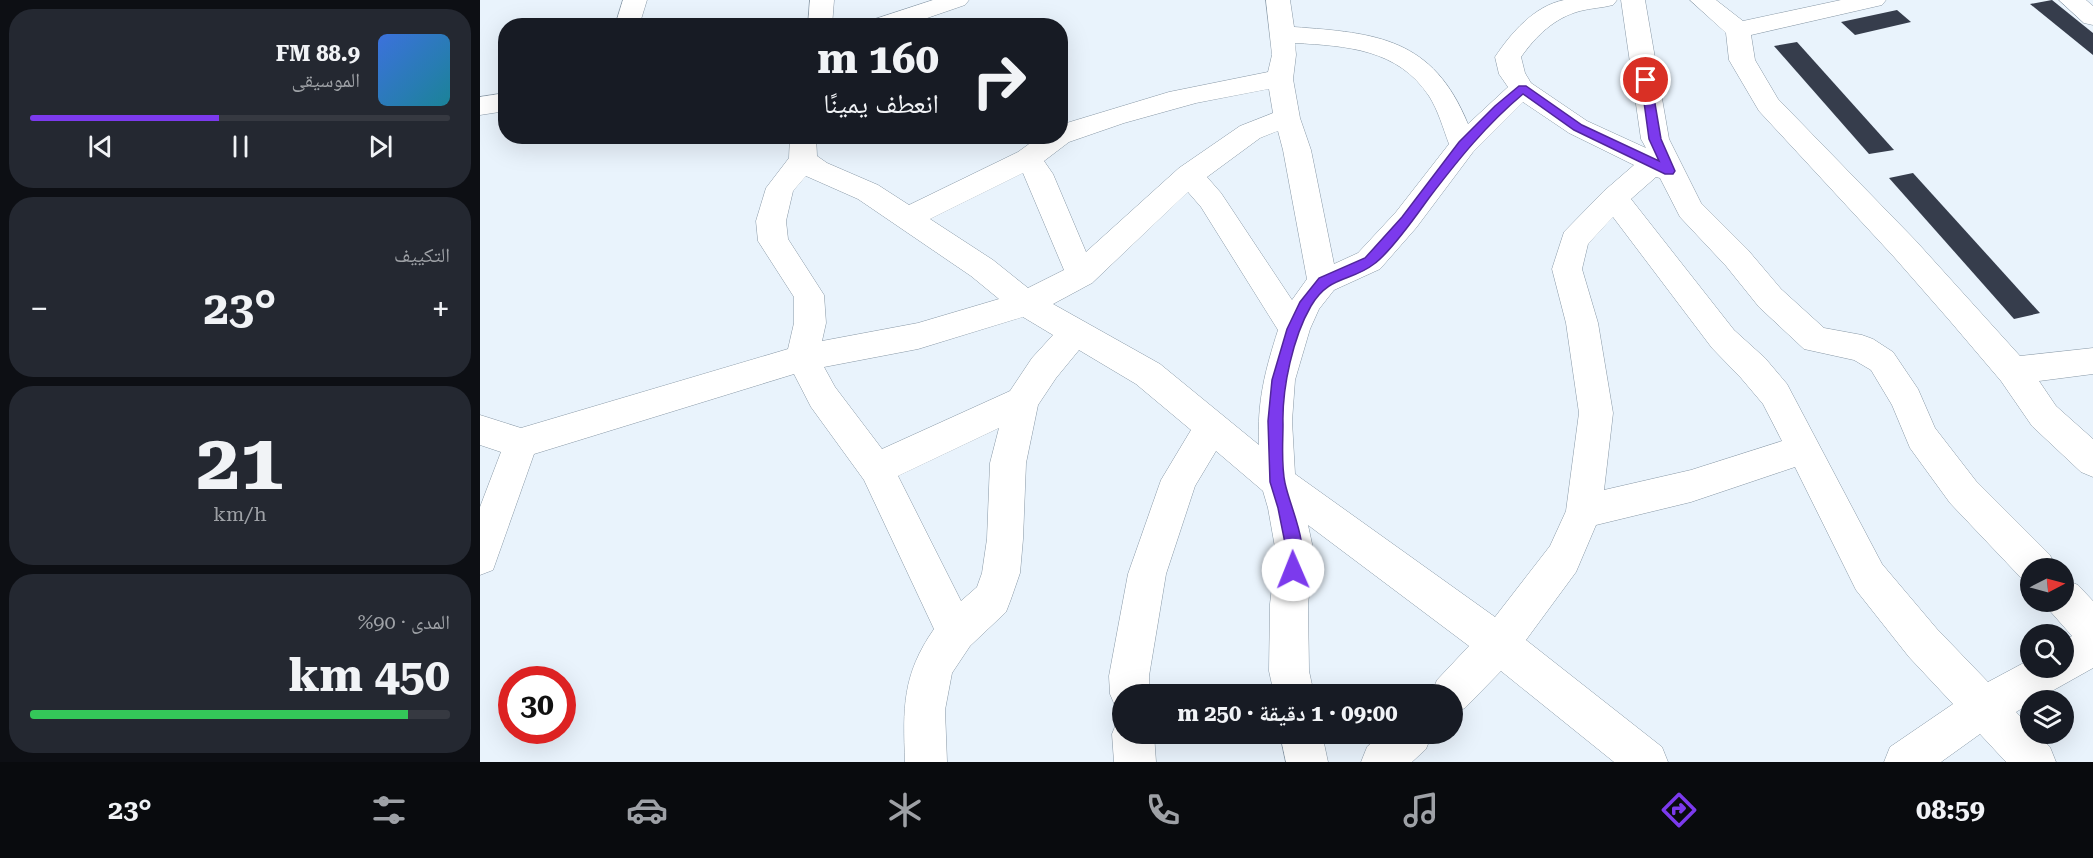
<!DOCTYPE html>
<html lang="ar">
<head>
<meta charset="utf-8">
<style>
	body { margin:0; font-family:"Roboto Serif","Noto Naskh Arabic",serif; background:#242831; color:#f1f3f6; direction:rtl; height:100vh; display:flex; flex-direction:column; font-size:22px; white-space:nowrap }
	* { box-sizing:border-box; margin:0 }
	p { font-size:20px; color:#9ea1a6 }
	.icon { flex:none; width:33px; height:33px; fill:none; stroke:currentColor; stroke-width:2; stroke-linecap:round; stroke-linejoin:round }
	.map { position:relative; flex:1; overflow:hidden; direction:ltr }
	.panel { display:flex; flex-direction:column; gap:9px; padding:9px; background:#0d0f14; width:480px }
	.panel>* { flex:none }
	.guide { position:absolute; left:18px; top:18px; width:570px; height:126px; border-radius:24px; box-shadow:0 6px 24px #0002; direction:rtl; background:#171b24; color:#f1f3f6; overflow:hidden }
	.needle { width:39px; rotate:84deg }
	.fabs { position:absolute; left:1540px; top:558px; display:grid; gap:12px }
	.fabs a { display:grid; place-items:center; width:54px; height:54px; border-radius:50%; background:#171b24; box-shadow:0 6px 24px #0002; font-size:30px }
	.speed { position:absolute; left:18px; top:666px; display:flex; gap:12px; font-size:30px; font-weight:700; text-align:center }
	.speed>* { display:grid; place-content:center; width:78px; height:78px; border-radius:50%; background:#171b24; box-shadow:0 6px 24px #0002; line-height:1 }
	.speed .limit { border:9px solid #d22; background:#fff; color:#111 }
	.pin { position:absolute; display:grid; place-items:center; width:51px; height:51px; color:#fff; margin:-26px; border:3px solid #fff; border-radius:50%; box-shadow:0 2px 6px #0007 }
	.me { position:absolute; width:66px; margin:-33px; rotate:359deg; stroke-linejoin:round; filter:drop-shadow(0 0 4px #0008) }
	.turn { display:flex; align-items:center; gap:21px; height:126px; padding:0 30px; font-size:27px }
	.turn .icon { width:78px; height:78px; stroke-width:2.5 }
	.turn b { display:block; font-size:42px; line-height:51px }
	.big { font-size:45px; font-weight:700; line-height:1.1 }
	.panel .card { flex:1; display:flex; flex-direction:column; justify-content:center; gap:9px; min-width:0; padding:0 21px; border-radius:24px; background:#242831 }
	.panel .dial { align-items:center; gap:0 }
	.dial b { font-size:78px; line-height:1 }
	.song { display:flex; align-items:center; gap:18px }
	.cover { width:72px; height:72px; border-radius:9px; background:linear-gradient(135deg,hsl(220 70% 55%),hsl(190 70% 35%)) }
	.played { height:6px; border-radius:3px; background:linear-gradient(90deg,#7c3aed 45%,#363941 45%) }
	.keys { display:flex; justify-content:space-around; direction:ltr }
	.heat { display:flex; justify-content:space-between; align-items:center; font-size:33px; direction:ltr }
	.charge { height:9px; border-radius:4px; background:linear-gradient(90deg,#34c759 90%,#363941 0) }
	.trip { position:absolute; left:632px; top:684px; width:351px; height:60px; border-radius:30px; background:#171b24; box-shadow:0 6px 24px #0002; font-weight:700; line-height:60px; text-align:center; direction:rtl }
	.tab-bar { display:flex; height:96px; justify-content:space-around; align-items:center; background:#090b0e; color:#9ea1a6 }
	.tab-bar .icon { width:42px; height:42px }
	.tab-bar .selected { color:#7c3aed }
	.tab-bar b { font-size:27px; color:#f1f3f6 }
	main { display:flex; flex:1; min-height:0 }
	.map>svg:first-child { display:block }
</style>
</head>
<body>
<main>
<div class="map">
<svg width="1613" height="762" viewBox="0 0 1613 762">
	<rect width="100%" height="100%" fill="#e9f3fc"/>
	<g fill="#363d4c">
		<polygon points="1572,0 1613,33 1613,55 1550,4"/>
		<polygon points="1417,10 1431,22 1375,35 1361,22"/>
		<polygon points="1317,42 1414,150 1389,154 1294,46"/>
		<polygon points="1433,173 1560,313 1534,319 1409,178"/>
	</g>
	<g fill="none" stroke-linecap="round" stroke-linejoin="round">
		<defs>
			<g id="minor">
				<polygon points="143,0 167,0 159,26 135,26"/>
				<polygon points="330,0 354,0 352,26 328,26"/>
				<polygon points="453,0 489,0 485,5 424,26 386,26 389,21"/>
				<path d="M786,0H810L814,27C897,33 953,38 988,124L1028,87L1019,74L1015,57C1031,33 1054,6 1084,0C1100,0 1120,0 1137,0L1133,5C1122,8 1111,8 1100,11C1074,18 1056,36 1041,57L1045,73L1051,83L1107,121L1166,148L1161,139L1141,0H1165L1189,139L1221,203L1268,250L1301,289L1344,328L1382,335L1393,339L1413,352L1438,389L1455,428L1496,481L1570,555L1576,568H1551V584L1544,581L1470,503L1430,448L1412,405L1391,370L1374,360L1324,349L1279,307L1246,266L1200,217L1180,178L1176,177L1151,199L1254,330L1285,358L1307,384L1402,564L1457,629L1508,682L1551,659V668H1584V641L1592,636L1570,611L1566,602H1584V579L1598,585L1613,601V668L1556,700H1551V703L1536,712L1551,727V734H1557L1570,747L1576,762H1526L1500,734L1461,762H1404L1410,747L1473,704L1429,657L1376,590L1315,467L1211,502L1116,525L1096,572L1046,640L1182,747L1188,762H1134L1021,671L985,708L972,714V694H951L957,680L989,646L828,525L834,553L828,604L829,671L834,694H794L789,671L790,604L796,553L788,508L783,491L736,451L715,486L686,574L669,676L670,694H642V711L636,708L630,694L629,676L648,574L681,480L711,430L656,384L599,350L576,378L558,405L546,463L543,539L540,573L531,599L526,612L490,646L472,673L465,710L467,762H425C423,708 422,675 454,629L384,480L331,407L314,374L54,454L13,570L0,575V507L21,452L0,445V415L41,428L308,349L314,323V297L278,241L276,221L286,188L309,158L310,136H336L337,156L347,163L398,185L429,205L538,152L560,136H580V125L689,92L788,72L792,55ZM815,43C867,46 918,49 949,96C958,110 963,128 969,144L916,212L878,253L854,264L831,150L820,118L813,79L816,55ZM789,89L793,113L760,126L699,168L606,252L573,174L564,161L589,142L644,123L716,103ZM1043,102L1089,133L1154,165L1124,191L1084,232L1072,269L1086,323L1099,413L1086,511L1070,546L1015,617L815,474L812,421L815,380L830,329L839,309L854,290L900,269L936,228L993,152ZM798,131L803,150L827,279L812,300L741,193L727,177L780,138ZM543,173L584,270L548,288L513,260L450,219ZM326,176L378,199L491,276L519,299L438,323L342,341L346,323L344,295L308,239L306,221L313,191ZM708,192L721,207L798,330C785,371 777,401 779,445L680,364L573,304L612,283ZM1133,217L1232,348L1261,378L1283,404L1302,441L1211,470L1124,490L1133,413L1118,323L1102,269L1108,244ZM543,317L573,335L552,358L530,391L402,449L355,387L344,367L438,349ZM519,428L510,463L507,539L502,573L497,587L481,601L418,476Z"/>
				<polygon points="1210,0 1236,0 1263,21 1361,0 1406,0 1402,5 1271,35 1275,60 1298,99 1436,241 1540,356 1613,348 1613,374 1559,381 1576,406 1613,439 1613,477 1601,472 1552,426 1521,381 1470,321 1414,257 1279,111 1249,60 1246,33"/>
				<polygon points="1579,0 1606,0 1613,6 1613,25 1604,23"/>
				<polygon points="26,93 26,111 0,115 0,97"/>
				<polygon points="642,718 642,734 674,734 676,762 634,762 632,734 638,719"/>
				<polygon points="800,734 842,734 848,762 806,762"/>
				<polygon points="901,734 952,734 946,749 932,762 881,762 887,747"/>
			</g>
		</defs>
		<use href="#minor" stroke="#8898a6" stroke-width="1"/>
		<use href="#minor" fill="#fff" fill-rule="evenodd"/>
	</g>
	<path fill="#7c3aed" stroke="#51269a" stroke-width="1.5" d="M1166,77L1171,80L1181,139L1195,171L1193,174H1185L1094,130L1043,94C1006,125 978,160 949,198C936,216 911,252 894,264C871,282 849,275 831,306C813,337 802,388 803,424C803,443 801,464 805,483C811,511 831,546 818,575L813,577L807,575L805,570L807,553L798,508L790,482L788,421L792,380L807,329L820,302L839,278L885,258L922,217L979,142L1015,106L1039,86H1046L1102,125L1179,161L1169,139L1161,80Z"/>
</svg>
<div class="fabs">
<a><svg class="needle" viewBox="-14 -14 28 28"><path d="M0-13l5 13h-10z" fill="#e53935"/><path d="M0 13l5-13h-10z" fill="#9ea1a6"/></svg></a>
<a><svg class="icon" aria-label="search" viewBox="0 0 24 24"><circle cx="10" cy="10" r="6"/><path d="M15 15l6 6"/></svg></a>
<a><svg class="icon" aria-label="layers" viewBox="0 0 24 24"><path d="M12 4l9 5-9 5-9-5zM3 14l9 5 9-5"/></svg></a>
</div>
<div class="speed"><div class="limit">30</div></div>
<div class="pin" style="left:1166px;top:80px;background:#d93025"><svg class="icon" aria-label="arrive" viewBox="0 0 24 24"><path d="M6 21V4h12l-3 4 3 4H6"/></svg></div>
<svg class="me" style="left:813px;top:570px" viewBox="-20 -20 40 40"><circle r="19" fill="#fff"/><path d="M0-13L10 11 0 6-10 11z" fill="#7c3aed"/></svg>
<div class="trip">09:00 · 1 دقيقة · 250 m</div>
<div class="guide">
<div class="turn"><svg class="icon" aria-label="right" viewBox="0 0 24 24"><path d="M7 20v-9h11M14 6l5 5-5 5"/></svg><div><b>160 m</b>انعطف يمينًا</div></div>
</div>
</div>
<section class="panel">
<div class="card">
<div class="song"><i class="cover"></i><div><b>88.9 FM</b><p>الموسيقى</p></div></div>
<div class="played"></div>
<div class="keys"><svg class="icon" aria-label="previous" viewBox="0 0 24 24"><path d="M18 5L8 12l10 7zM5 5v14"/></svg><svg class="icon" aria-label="pause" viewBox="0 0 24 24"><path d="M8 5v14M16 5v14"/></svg><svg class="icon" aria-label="next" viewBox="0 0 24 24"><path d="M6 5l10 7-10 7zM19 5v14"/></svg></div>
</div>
<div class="card"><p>التكييف</p>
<div class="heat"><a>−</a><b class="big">23°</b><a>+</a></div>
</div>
<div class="card dial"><b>21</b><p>km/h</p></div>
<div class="card"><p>المدى · 90%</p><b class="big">450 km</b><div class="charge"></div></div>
</section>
</main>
<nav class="tab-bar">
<b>08:59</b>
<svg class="icon selected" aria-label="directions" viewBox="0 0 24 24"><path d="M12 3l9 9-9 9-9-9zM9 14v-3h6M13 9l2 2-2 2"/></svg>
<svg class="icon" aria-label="music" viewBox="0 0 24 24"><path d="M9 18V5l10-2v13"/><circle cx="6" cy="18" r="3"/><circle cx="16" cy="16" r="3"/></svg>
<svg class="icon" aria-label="phone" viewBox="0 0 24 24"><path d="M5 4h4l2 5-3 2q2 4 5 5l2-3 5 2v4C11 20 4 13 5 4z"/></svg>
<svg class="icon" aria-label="climate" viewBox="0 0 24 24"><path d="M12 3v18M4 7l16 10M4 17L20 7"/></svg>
<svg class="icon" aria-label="car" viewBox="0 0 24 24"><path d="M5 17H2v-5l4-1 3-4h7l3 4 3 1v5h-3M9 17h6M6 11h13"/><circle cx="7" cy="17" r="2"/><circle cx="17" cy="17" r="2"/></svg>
<svg class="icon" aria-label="filters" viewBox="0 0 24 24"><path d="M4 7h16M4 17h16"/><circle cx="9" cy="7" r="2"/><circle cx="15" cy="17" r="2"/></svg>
<b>23°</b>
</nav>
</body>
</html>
